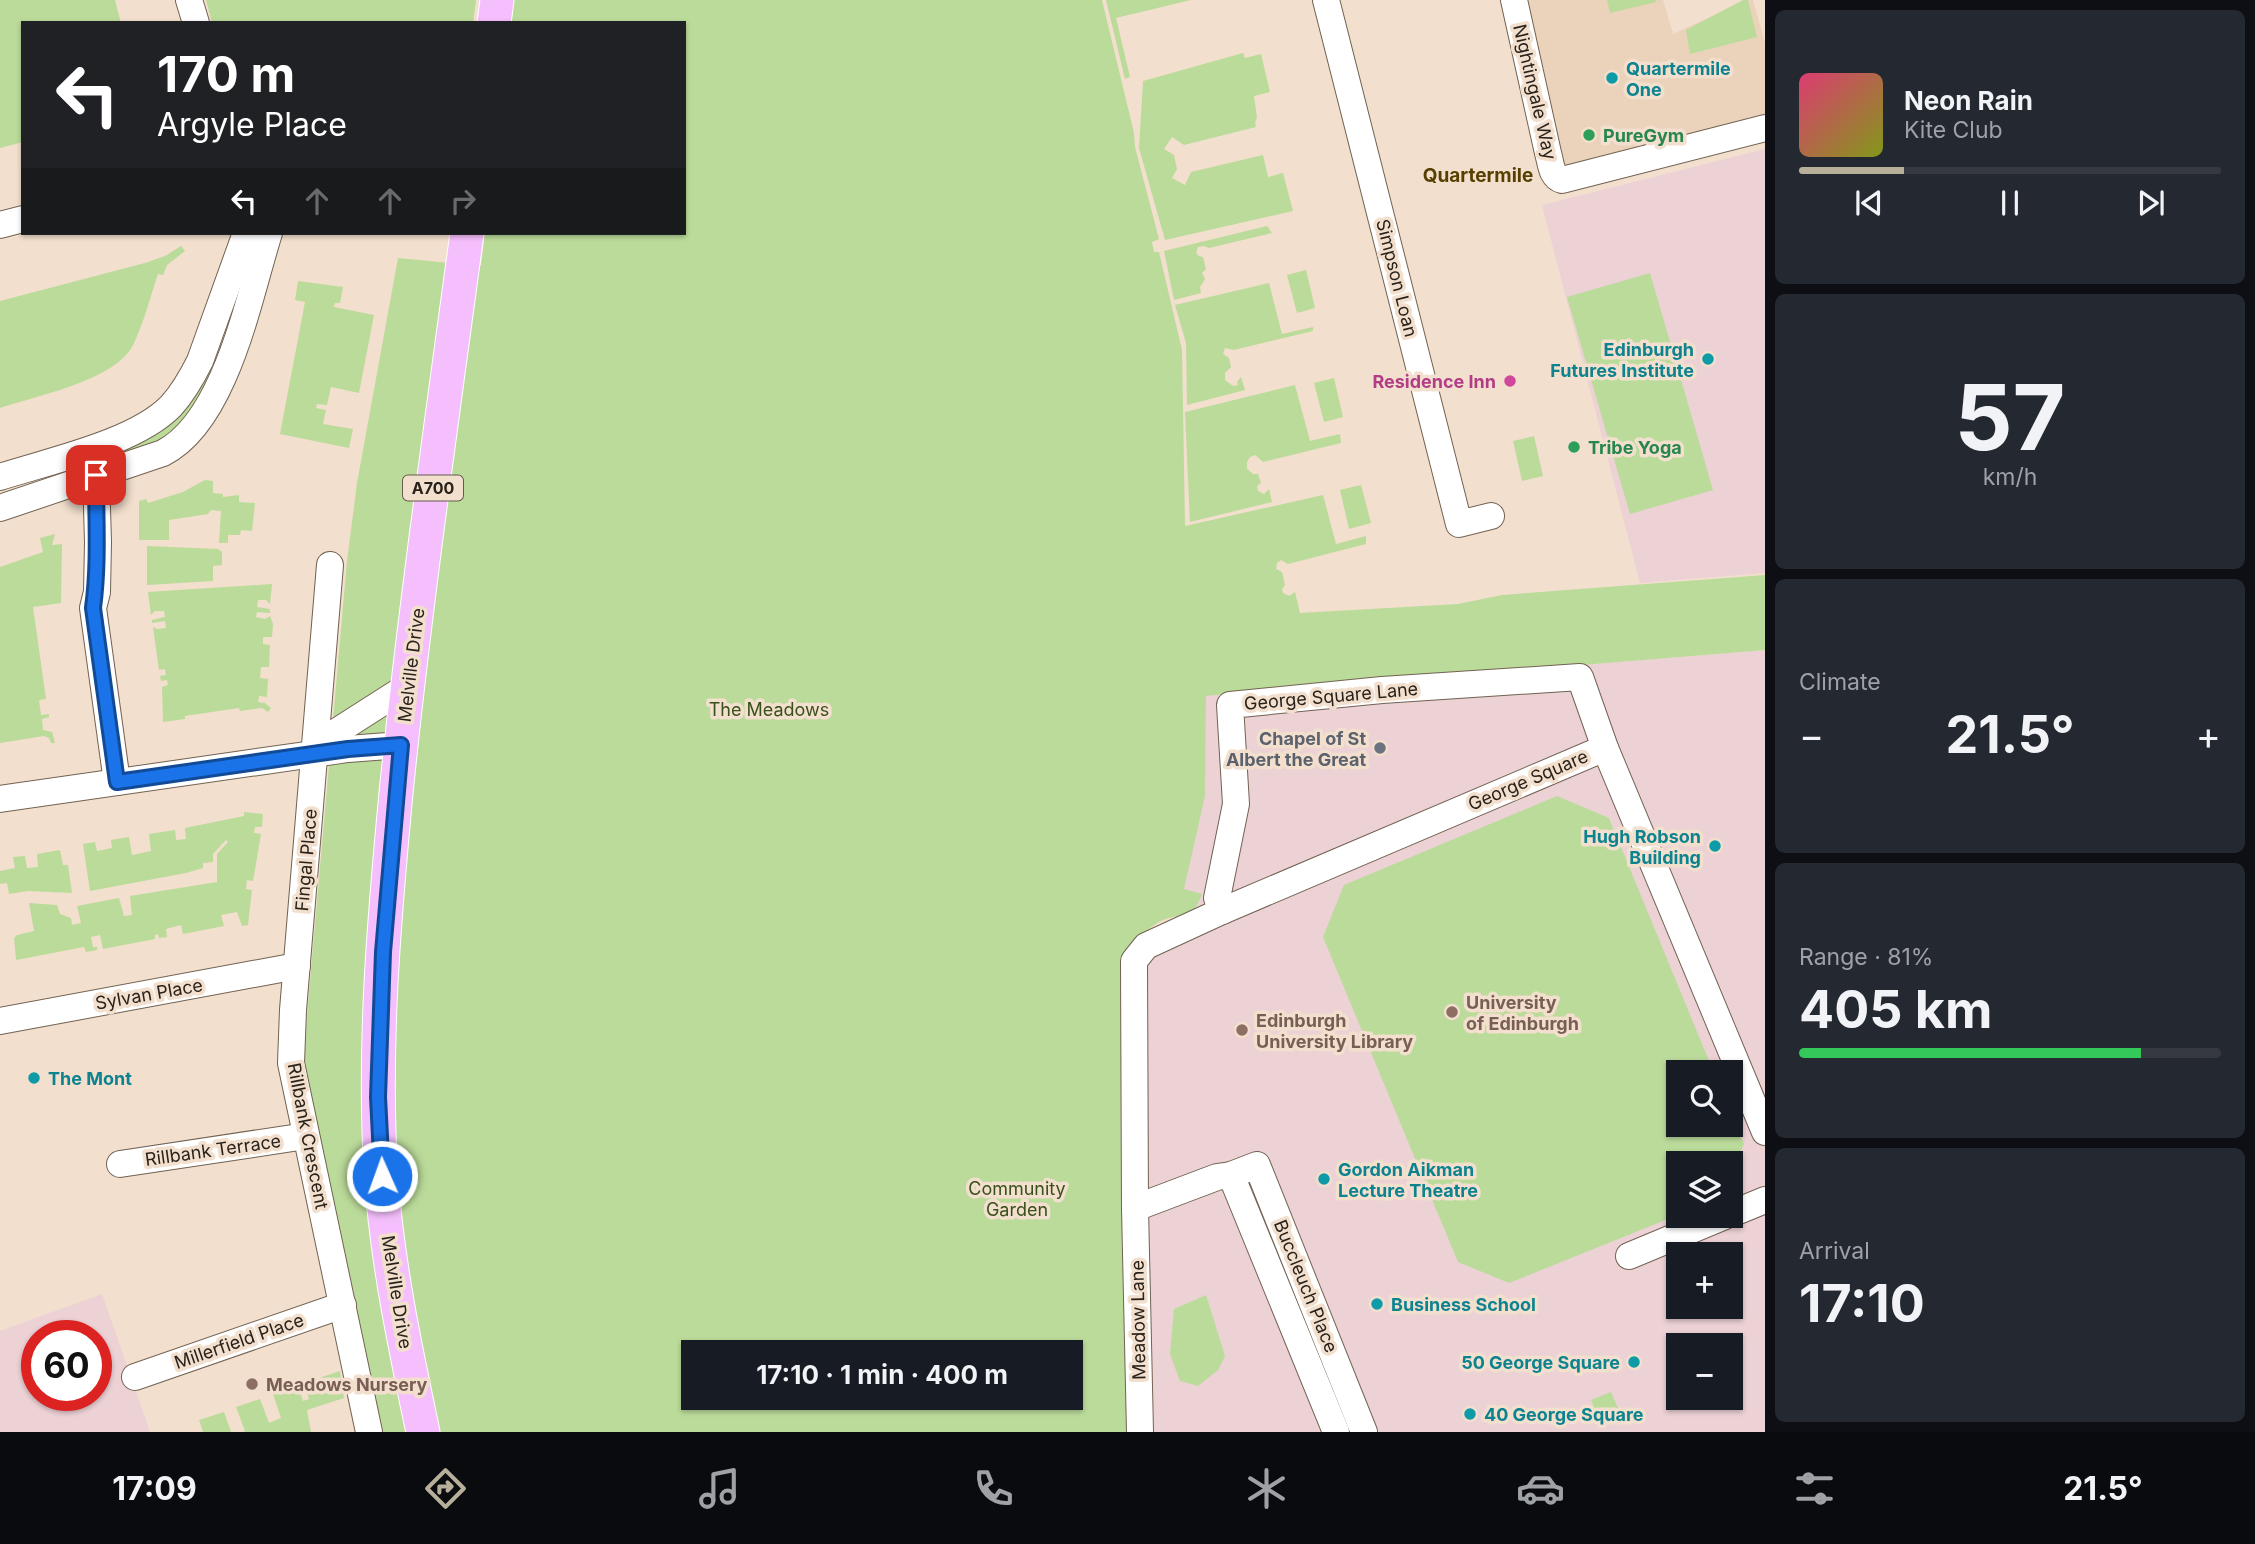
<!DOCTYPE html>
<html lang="en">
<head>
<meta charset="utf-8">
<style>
	body { margin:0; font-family:Inter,sans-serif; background:#242831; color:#f1f3f6; height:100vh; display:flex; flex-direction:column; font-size:26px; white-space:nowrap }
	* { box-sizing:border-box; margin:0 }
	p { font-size:23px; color:#9ea1a6 }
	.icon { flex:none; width:38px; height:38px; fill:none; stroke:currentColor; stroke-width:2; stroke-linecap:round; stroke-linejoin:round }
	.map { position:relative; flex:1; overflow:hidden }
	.details { display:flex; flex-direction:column; gap:10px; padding:10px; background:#0d0f14; width:490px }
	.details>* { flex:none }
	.guide { position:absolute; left:21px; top:21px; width:665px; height:214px; border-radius:0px; box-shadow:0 2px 5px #0004; background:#202124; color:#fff; overflow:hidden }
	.fabs { position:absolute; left:1666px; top:1060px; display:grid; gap:14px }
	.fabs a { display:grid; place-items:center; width:77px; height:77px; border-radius:0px; background:#171b24; box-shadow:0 2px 5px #0004; font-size:35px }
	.speed { position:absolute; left:21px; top:1320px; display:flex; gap:14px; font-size:35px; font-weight:700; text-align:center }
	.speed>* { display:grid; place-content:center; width:91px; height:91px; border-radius:50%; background:#171b24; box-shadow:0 2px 5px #0004; line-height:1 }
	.speed .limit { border:10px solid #d22; background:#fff; color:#111 }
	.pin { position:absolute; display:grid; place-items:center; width:60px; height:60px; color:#fff; margin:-30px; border-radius:14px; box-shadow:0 4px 10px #0006 }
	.me { position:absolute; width:77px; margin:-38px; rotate:358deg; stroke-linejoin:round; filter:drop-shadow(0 0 5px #0008) }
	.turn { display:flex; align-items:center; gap:24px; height:147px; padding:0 21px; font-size:32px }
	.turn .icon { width:91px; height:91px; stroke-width:2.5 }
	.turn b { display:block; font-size:49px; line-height:60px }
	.lanes { display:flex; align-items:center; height:66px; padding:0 21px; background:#0003; justify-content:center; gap:35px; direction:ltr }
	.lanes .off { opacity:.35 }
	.big { font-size:52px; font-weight:700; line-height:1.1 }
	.details .card { flex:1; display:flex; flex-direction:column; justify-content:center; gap:10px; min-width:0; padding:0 24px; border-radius:10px; background:#242831 }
	.details .dial { align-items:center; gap:0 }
	.dial b { font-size:91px; line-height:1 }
	.song { display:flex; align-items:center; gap:21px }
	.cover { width:84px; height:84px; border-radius:10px; background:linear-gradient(135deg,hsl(340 70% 55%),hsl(70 70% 35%)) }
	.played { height:7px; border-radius:4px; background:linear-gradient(90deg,#b8af9b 25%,#363941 25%) }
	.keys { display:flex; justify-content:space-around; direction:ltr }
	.heat { display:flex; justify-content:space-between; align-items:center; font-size:38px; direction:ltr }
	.charge { height:10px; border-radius:5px; background:linear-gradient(90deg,#34c759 81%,#363941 0) }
	.trip { position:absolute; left:681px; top:1340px; width:402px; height:70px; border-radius:0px; background:#171b24; box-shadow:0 2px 5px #0004; font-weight:700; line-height:70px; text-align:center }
	.tab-bar { display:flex; height:112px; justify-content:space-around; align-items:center; background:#090b0e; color:#9ea1a6 }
	.tab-bar .icon { width:49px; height:49px }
	.tab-bar .current { color:#b8af9b }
	.tab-bar b { font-size:32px; color:#f1f3f6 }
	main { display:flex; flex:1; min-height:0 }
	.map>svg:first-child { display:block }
</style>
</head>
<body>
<main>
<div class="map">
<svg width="1765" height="1432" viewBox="0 0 1765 1432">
	<rect width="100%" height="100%" fill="#f2dfcd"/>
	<polygon fill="#ebd2ba" points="1526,0 1663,0 1673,34 1747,0 1753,0 1765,43 1765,120 1565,167"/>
	<g fill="#ecd1d5" fill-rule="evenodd">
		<polygon points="1765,149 1765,573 1640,583 1542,205"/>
		<path d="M1765,650V1432H1148L1138,952L1191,914L1202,895L1184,890L1204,796L1206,696ZM1678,1073H1731V1125H1678ZM1678,1164H1731V1216H1678ZM1678,1255H1731V1307H1678ZM1678,1346H1731V1398H1678Z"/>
		<path d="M102,1294L150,1432H0V1331ZM37,1335H96V1395H37Z"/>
	</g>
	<g fill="#bbdb9a" fill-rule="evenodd">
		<polygon points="0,0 115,0 121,23 23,23 23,142 0,148"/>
		<polygon points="206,0 476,0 473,23 212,23"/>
		<path d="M514,0H1102L1134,133L1135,147L1159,239L1152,242L1154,252H1159L1182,350L1185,526L1323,495L1336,544L1366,536V544L1288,564L1281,560L1277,563L1276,569L1282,572L1285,585L1282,589L1283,593L1289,596L1295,592L1300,613L1458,604L1502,595L1765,575V650L1206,696L1205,796L1184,889L1202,894C1191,923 1186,911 1163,920C1152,925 1143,934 1135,941L1130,1432H376L302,1072L347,561L357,483L398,258L481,266L485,233H684V23H511ZM693,1353H1071V1398H693Z"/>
		<polygon points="1106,0 1191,0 1116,18 1130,77 1125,79"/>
		<polygon points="1607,0 1655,0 1656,2 1610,13"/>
		<polygon points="1743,0 1748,0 1757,37 1690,54 1686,30"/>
		<polygon points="1243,53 1245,58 1261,54 1270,92 1254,96 1257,118 1255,122 1256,127 1184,145 1172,137 1164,149 1174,155 1177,169 1172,178 1185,185 1191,172 1263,155 1268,177 1283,173 1293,211 1165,240 1139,148 1143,81"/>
		<polygon points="1267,226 1272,233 1209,248 1204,246 1198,247 1196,253 1199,256 1203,257 1206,269 1202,273 1205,279 1200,287 1201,293 1174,300 1164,251"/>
		<path d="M181,246L185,251L167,265L163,275L158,274C150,297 144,323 133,345C116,380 36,396 0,408V301L145,263L165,256Z"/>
		<polygon points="1306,270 1315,308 1297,313 1287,275"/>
		<polygon points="1650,273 1713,490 1630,514 1567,297"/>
		<polygon points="298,281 343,287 340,303 335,303 334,307 374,315 359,393 331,387 327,405 317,404 316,408 326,410 323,424 353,429 349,448 280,434 305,302 295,300"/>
		<polygon points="1269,283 1282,334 1313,327 1313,331 1234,350 1225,348 1223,354 1229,358 1231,367 1225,373 1225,380 1233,386 1238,385 1237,382 1241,377 1245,390 1187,405 1186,343 1175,305"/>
		<path d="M211,368L220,372L181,433L106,467L102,457C159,434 181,425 211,368Z"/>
		<polygon points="1334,378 1343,417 1324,422 1314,383"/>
		<polygon points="1295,385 1310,441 1340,434 1341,443 1263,462 1255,455 1250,457 1247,462 1247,469 1253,474 1258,474 1261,483 1257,486 1258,491 1264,494 1269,489 1272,502 1190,522 1185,412"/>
		<polygon points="1534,436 1543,476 1522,481 1513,441"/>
		<polygon points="205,480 213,481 213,493 223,494 223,497 239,495 239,502 255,503 252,531 241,530 240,535 228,535 228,543 219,543 221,511 211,510 208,514 169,520 169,540 139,540 139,501 146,499 148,503 183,492"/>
		<polygon points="1361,485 1371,523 1349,529 1340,490"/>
		<polygon points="55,534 52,545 62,544 61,603 33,607 46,699 39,700 41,715 49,714 49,717 42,719 43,730 52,732 55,743 51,743 49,738 44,736 0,743 0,567 43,552 40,538"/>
		<polygon points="147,546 218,549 222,552 222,565 213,566 213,581 147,585"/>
		<polygon points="272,584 270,604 266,600 258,600 257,607 270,609 270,613 257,612 256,617 265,619 270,616 273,624 272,637 263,637 263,644 270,645 269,667 261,667 260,678 268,679 267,697 259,696 258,702 265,703 271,708 268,712 262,708 240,711 239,708 185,716 185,719 163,722 162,687 168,685 167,680 161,681 160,676 166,675 165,669 159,670 153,627 157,629 166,628 165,621 152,623 152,620 165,617 164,611 155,611 151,615 148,592"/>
		<polygon points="1557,796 1609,818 1714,1073 1678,1073 1678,1125 1731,1125 1731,1113 1744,1144 1731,1174 1731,1164 1678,1164 1678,1215 1509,1283 1458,1262 1323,937 1344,885"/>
		<polygon points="244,812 263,814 262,827 255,827 254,833 261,834 253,881 247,880 246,889 252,890 248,925 242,926 237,912 221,915 224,926 183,934 181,925 166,929 167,937 159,938 158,934 155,935 155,939 103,949 100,935 91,937 93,947 97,947 97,950 86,952 84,947 16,960 14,938 17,935 34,931 29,903 57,905 60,914 71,918 72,925 81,923 77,906 119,898 124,916 132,915 130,896 217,882 217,854 228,842 226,840 213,854 213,862 203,863 203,868 186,873 90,891 83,844 95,842 97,851 112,848 111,840 129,837 132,855 151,851 149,834 175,830 176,840 186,839 185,828 244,816"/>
		<polygon points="60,850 63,865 68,865 72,893 28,891 9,894 7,883 0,884 0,871 15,868 13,857 25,856 27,868 38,867 37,854"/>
		<polygon points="1206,1295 1225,1356 1218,1370 1198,1386 1180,1381 1170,1354 1174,1309"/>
		<polygon points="340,1371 344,1398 307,1410 311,1432 243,1432 245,1431 236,1407 260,1399 269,1423 281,1418 273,1394 298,1385 303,1401 309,1399 304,1383"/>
		<polygon points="1611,1392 1620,1413 1600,1422 1591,1400"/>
		<polygon points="224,1412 231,1432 203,1432 199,1420"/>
	</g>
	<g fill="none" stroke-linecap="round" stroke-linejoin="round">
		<defs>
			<g id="minor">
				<polyline points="189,0 196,23"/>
				<polyline points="1326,0 1459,524 1491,516"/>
				<path d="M1514,0L1548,153C1551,163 1551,177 1562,180L1765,128"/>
				<polyline points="0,225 23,219"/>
				<polyline points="96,475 98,542 97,592 93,608 117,782"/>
				<path d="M0,477C49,461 135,443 171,406C183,393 192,377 200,361L246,233"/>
				<path d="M0,508L163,453C226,421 249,296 269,233"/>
				<polyline points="330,565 293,1010 291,1063 369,1432"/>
				<polyline points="316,754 336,732 408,686"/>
				<polyline points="0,799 348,749 401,745"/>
				<polyline points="1222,911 1217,898 1236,804 1230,705 1382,690 1580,677 1605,748 1765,1132"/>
				<polyline points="0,1021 297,966"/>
				<polyline points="120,1164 306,1136"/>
				<polyline points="1231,1175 1336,1432"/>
				<polyline points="1135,1208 1217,1177 1231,1175 1257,1165 1364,1432"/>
				<polyline points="1731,1214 1765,1200"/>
				<polyline points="1629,1256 1725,1216"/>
				<polyline points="135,1377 343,1305"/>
				<polyline points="1140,1432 1135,1208 1134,961 1146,946 1222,911 1605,748"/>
			</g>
			<g id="major">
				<polyline points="494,23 497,0"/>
				<path d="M423,1432C405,1347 387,1262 381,1175C373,1047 384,920 396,793C415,606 442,419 467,233"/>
			</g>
		</defs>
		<use href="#minor" stroke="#726252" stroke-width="28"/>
		<use href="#major" stroke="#fff" stroke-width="35"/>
		<use href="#minor" stroke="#fff" stroke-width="26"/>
		<use href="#major" stroke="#f5befc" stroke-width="33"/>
	</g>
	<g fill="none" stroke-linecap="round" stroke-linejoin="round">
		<defs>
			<path id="route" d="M96,475C96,520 99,563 93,608L117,782L348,749L401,745L383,952L378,1097L382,1176"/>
		</defs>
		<use href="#route" stroke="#114b97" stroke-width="18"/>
		<use href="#route" stroke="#1a73e8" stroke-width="12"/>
	</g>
	<g fill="#0f9aa8" stroke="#f2dfcd" stroke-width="2.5">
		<circle cx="1612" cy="78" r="7"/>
		<circle cx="1708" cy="359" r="7"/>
		<circle cx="1715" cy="846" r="7"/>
		<circle cx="34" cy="1078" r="7"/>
		<circle cx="1324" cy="1179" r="7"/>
		<circle cx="1377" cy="1304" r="7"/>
		<circle cx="1634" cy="1362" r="7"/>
		<circle cx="1470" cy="1414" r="7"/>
	</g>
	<g fill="#2e9e5b" stroke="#f2dfcd" stroke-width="2.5">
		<circle cx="1589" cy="135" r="7"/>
		<circle cx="1574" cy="447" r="7"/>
	</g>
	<circle fill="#d1479c" stroke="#f2dfcd" stroke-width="2.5" cx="1510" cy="381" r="7"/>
	<circle fill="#6b7280" stroke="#f2dfcd" stroke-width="2.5" cx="1380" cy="748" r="7"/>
	<g fill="#8d6e63" stroke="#f2dfcd" stroke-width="2.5">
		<circle cx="1452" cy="1012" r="7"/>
		<circle cx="1242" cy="1030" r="7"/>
		<circle cx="252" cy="1384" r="7"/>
	</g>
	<g text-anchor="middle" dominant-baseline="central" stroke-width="7" stroke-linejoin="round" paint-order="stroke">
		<rect fill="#f2dfcd" stroke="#655b50" stroke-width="2" x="403" y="475.5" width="60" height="25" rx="5"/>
		<g font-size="16" font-weight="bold" fill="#29221b">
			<text x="433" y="488">A700</text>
		</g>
		<g font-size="18" font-weight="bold" fill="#0d838f" stroke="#f2dfcd" text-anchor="start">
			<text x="1626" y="68">Quartermile<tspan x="1626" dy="21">One</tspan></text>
			<text x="1694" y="349" text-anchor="end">Edinburgh<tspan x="1694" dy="21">Futures Institute</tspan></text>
			<text x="1701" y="836" text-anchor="end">Hugh Robson<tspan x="1701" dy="21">Building</tspan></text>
			<text x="48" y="1078">The Mont</text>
			<text x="1338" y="1169">Gordon Aikman<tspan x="1338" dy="21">Lecture Theatre</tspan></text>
			<text x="1391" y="1304">Business School</text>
			<text x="1620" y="1362" text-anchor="end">50 George Square</text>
			<text x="1484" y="1414">40 George Square</text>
		</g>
		<g font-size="18" fill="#29221b" stroke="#f2dfcd">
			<text transform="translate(1535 92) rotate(77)">Nightingale Way</text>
			<text transform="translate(1397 278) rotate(76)">Simpson Loan</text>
			<text transform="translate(411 665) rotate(-83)">Melville Drive</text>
			<text transform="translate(1331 696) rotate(-5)">George Square Lane</text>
			<text transform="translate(1528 780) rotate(-23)">George Square</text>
			<text transform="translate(306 860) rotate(-85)">Fingal Place</text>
			<text transform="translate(149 994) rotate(-10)">Sylvan Place</text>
			<text transform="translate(308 1136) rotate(79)">Rillbank Crescent</text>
			<text transform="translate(213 1150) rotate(-8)">Rillbank Terrace</text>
			<text transform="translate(1306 1286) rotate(68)">Buccleuch Place</text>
			<text transform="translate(397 1292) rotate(81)">Melville Drive</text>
			<text transform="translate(1138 1320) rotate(-91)">Meadow Lane</text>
			<text transform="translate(239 1341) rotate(-19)">Millerfield Place</text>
		</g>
		<g font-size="18" font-weight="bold" fill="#27864d" stroke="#f2dfcd" text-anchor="start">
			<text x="1603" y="135">PureGym</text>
			<text x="1588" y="447">Tribe Yoga</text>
		</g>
		<g font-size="18" font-weight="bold" fill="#b23c85" stroke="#f2dfcd" text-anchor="end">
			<text x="1496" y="381">Residence Inn</text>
		</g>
		<g font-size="18" fill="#385019" stroke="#f2dfcd">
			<text x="769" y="709">The Meadows</text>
			<text x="1017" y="1188">Community<tspan x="1017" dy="21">Garden</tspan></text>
		</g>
		<g font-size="18" font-weight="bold" fill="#5b616d" stroke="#f2dfcd" text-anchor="end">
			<text x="1366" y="738">Chapel of St<tspan x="1366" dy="21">Albert the Great</tspan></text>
		</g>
		<g font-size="18" font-weight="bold" fill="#785e54" stroke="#f2dfcd" text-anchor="start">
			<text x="1466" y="1002">University<tspan x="1466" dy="21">of Edinburgh</tspan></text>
			<text x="1256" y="1020">Edinburgh<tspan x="1256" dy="21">University Library</tspan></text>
			<text x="266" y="1384">Meadows Nursery</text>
		</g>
		<g font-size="19" font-weight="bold" fill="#563f00" stroke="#f2dfcd">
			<text x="1478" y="175">Quartermile</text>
		</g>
	</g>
</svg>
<div class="fabs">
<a><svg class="icon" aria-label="search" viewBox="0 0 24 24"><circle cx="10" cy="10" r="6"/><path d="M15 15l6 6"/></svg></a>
<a><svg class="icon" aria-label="layers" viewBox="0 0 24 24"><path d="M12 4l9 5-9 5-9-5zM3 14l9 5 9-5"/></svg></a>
<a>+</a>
<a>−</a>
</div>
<div class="speed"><div class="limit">60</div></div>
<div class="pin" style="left:96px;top:475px;background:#d93025"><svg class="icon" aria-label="arrive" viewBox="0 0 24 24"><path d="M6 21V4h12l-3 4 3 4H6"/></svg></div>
<svg class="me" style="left:382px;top:1176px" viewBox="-20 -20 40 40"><circle r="17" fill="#1a73e8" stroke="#fff" stroke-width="3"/><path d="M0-11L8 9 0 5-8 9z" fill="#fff"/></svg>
<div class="trip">17:10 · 1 min · 400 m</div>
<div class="guide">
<div class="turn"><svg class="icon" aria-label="left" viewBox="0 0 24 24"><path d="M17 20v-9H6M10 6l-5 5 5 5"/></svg><div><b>170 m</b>Argyle Place</div></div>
<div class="lanes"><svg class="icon" aria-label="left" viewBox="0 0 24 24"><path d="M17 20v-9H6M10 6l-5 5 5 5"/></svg><svg class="icon off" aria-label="ahead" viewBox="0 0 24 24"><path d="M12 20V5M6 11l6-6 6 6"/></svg><svg class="icon off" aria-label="ahead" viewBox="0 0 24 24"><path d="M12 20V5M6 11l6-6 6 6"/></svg><svg class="icon off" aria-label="right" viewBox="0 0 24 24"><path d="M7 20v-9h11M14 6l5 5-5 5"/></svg></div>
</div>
</div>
<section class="details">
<div class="card">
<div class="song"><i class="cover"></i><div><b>Neon Rain</b><p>Kite Club</p></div></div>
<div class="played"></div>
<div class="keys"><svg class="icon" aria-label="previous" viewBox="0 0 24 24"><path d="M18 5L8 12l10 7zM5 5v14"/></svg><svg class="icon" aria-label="pause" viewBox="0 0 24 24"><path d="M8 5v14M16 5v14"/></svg><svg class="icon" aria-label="next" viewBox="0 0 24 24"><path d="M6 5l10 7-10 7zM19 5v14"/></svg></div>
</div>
<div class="card dial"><b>57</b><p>km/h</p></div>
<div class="card"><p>Climate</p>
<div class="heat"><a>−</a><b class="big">21.5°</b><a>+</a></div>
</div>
<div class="card"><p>Range · 81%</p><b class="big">405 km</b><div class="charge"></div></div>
<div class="card"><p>Arrival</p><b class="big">17:10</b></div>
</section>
</main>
<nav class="tab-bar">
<b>17:09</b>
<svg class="icon current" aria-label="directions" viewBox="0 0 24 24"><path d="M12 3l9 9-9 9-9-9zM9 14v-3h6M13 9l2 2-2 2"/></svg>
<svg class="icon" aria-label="music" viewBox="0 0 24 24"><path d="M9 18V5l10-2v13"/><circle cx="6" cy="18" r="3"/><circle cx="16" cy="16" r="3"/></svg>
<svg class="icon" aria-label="phone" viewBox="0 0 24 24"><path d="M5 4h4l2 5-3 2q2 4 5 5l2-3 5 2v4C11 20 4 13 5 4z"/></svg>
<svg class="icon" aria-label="climate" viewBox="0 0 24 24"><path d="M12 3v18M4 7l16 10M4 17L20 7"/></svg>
<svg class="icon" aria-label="car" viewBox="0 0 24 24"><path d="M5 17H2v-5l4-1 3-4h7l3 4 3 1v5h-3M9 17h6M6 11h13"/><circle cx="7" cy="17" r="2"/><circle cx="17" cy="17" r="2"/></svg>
<svg class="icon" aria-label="filters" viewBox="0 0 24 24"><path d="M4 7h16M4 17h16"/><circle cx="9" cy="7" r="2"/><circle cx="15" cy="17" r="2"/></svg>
<b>21.5°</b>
</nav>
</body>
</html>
